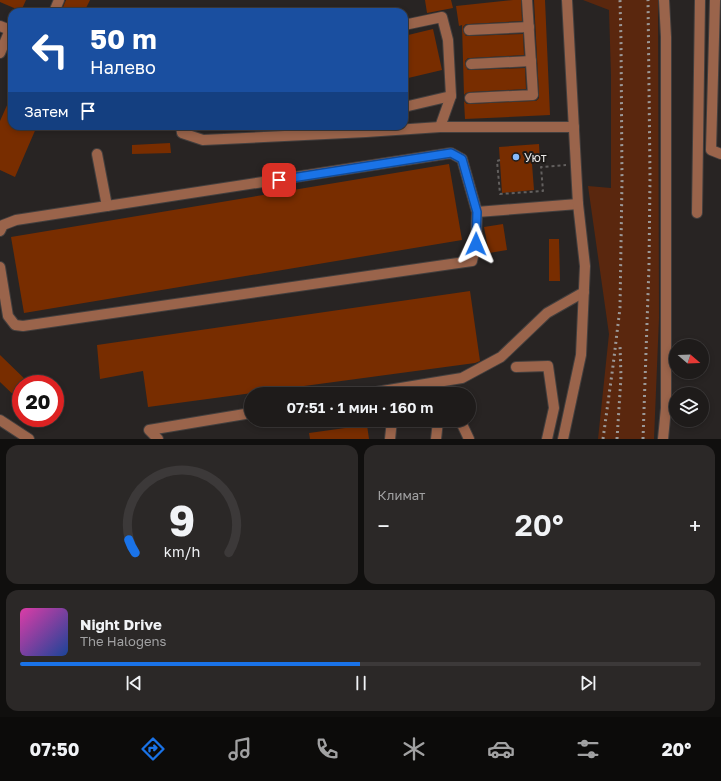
<!DOCTYPE html>
<html lang="ru">
<head>
<meta charset="utf-8">
<style>
	body { margin:0; font-family:"Golos Text",sans-serif; background:#2b2827; color:#f1f3f6; height:100vh; display:flex; flex-direction:column; font-size:15px; white-space:nowrap }
	* { box-sizing:border-box; margin:0 }
	p { font-size:13px; color:#a1a1a2 }
	.icon { flex:none; width:22px; height:22px; fill:none; stroke:currentColor; stroke-width:2; stroke-linecap:round; stroke-linejoin:round }
	.map { position:relative; height:439px; overflow:hidden }
	.sheet { display:flex; flex-direction:column; gap:6px; padding:6px; background:#100f0e; flex:1 }
	.sheet>* { flex:none }
	.top-card { position:absolute; left:8px; top:8px; width:400px; height:122px; border-radius:12px; box-shadow:0 2px 6px #0003,0 0 0 1px #3c3939; background:#1a4fa0; color:#fff; overflow:hidden }
	.needle { width:26px; rotate:109deg }
	.controls { position:absolute; left:669px; top:339px; display:grid; gap:8px }
	.controls a { display:grid; place-items:center; width:40px; height:40px; border-radius:50%; background:#1e1b1a; box-shadow:0 2px 6px #0003,0 0 0 1px #3c3939; font-size:20px }
	.speed { position:absolute; left:12px; top:375px; display:flex; gap:8px; font-size:20px; font-weight:700; text-align:center }
	.speed>* { display:grid; place-content:center; width:52px; height:52px; border-radius:50%; background:#1e1b1a; box-shadow:0 2px 6px #0003,0 0 0 1px #3c3939; line-height:1 }
	.speed .limit { border:6px solid #d22; background:#fff; color:#111 }
	.pin { position:absolute; display:grid; place-items:center; width:34px; height:34px; color:#fff; margin:-17px; border-radius:8px; box-shadow:0 2px 6px #0006 }
	.me { position:absolute; width:44px; margin:-22px; rotate:1deg; stroke-linejoin:round; filter:drop-shadow(0 0 3px #0008) }
	.turn { display:flex; align-items:center; gap:14px; height:84px; padding:0 16px; font-size:18px }
	.turn .icon { width:52px; height:52px; stroke-width:2.5 }
	.turn b { display:block; font-size:28px; line-height:34px }
	.then { display:flex; align-items:center; height:38px; padding:0 16px; background:#0003; gap:8px; font-size:15px }
	.big { font-size:30px; font-weight:600; line-height:1.1 }
	.sheet .card { flex:1; display:flex; flex-direction:column; justify-content:center; gap:6px; min-width:0; padding:0 14px; border-radius:12px; background:#2b2827 }
	.sheet .dial { align-items:center; gap:0 }
	.dial svg { height:104px; overflow:visible; fill:none; stroke:#3c3939; stroke-width:7; stroke-linecap:round; text-anchor:middle }
	.dial text { fill:#f1f3f6; stroke:none }
	.song { display:flex; align-items:center; gap:12px }
	.cover { width:48px; height:48px; border-radius:6px; background:linear-gradient(135deg,hsl(320 70% 55%),hsl(220 70% 35%)) }
	.played { height:4px; border-radius:2px; background:linear-gradient(90deg,#1a73e8 50%,#3c3939 50%) }
	.keys { display:flex; justify-content:space-around; direction:ltr }
	.heat { display:flex; justify-content:space-between; align-items:center; font-size:22px; direction:ltr }
	.sheet .tiles { flex:1; display:grid; gap:6px; grid-template-columns:1fr 1fr }
	.card:last-child { grid-column:span 2 }
	.trip { position:absolute; left:244px; top:387px; width:232px; height:40px; border-radius:20px; background:#1e1b1a; box-shadow:0 2px 6px #0003,0 0 0 1px #3c3939; font-weight:600; line-height:40px; text-align:center }
	.tabs { display:flex; height:64px; justify-content:space-around; align-items:center; background:#0c0b0a; color:#a1a1a2 }
	.tabs .icon { width:28px; height:28px }
	.tabs .on { color:#1a73e8 }
	.tabs b { font-size:18px; color:#f1f3f6 }
	.map>svg:first-child { display:block }
</style>
</head>
<body>
<div class="map">
<svg width="721" height="439" viewBox="0 0 721 439">
	<rect width="100%" height="100%" fill="#282423"/>
	<polygon fill="#5a270e" points="583,0 658,0 659,318 654,439 598,439 609,334 588,186 611,188 611,76 609,10"/>
	<g fill="#782d00">
		<polygon points="0,0 26,0 21,11 0,2"/>
		<polygon points="66,0 90,0 84,12 61,12"/>
		<polygon points="425,0 451,0 453,8 427,13"/>
		<polygon points="513,0 521,0 522,21 469,24 466,24 463,27 463,31 466,36 469,36 523,34 524,55 471,58 468,58 465,61 465,65 468,70 471,70 525,68 526,89 470,92 466,93 464,95 462,25 459,26 456,6"/>
		<polygon points="534,0 545,0 550,115 465,119 464,101 467,104 470,104 533,101 536,101 539,98 539,95"/>
		<polygon points="433,29 442,70 404,79 404,36"/>
		<polygon points="12,94 12,126 37,126 15,177 0,170 0,121"/>
		<polygon points="170,143 171,153 132,154 132,145"/>
		<polygon points="539,144 540,163 532,164 534,190 502,193 499,147"/>
		<polygon points="449,164 462,240 24,313 11,237"/>
		<polygon points="503,224 507,250 489,253 484,227"/>
		<polygon points="549,239 559,239 560,281 549,281"/>
		<polygon points="470,291 480,361 475,363 148,407 143,371 100,379 97,345"/>
		<polygon points="0,355 30,384 21,384 21,402 0,382"/>
		<polygon points="367,425 369,439 310,439 309,433"/>
	</g>
	<g fill="none" stroke-linecap="round" stroke-linejoin="round">
		<defs>
			<g id="minor">
				<polyline points="715,0 711,150 721,154"/>
				<polyline points="54,12 59,0"/>
				<polyline points="404,25 442,17 448,40 451,96 440,127"/>
				<polyline points="0,26 10,30"/>
				<polyline points="469,30 529,27"/>
				<polyline points="0,53 10,30 12,30"/>
				<polyline points="471,64 531,61"/>
				<polyline points="470,98 533,95 527,0"/>
				<polyline points="404,107 451,96"/>
				<polyline points="181,126 182,133 203,140 366,132 440,127 574,127"/>
				<polyline points="97,154 107,206"/>
				<polyline points="477,212 578,204"/>
				<polyline points="697,213 700,0"/>
				<polyline points="0,231 3,225 16,220 451,153 462,159 477,212 476,244 472,261 23,326 15,325 8,316 0,267"/>
				<polyline points="516,367 548,366 554,408 547,439"/>
				<polyline points="364,394 462,378 501,357 547,313 584,292"/>
				<polyline points="0,420 29,439"/>
				<polyline points="460,420 469,439"/>
				<polyline points="158,439 149,430 251,413"/>
				<polyline points="390,439 392,420"/>
				<polyline points="436,439 438,421 455,420"/>
				<polyline points="563,439 581,355 585,266 578,204 567,0"/>
				<polyline points="663,439 666,408 666,37 664,0"/>
			</g>
		</defs>
		<use href="#minor" stroke="#433f3e" stroke-width="12"/>
		<polyline stroke="#63605f" stroke-width="2" stroke-dasharray="3 3" stroke-linecap="butt" points="500,160 497,161 500,194 543,191 541,167 566,165"/>
		<use href="#minor" stroke="#9a644b" stroke-width="10"/>
		<g stroke="#9b9897" stroke-width="3" stroke-dasharray="2 4" stroke-linecap="butt">
			<polyline points="603,439 613,366 620,308 622,181 621,41 620,0"/>
			<polyline points="617,439 621,377 620,345"/>
			<polyline points="643,439 649,266 650,177 648,0"/>
		</g>
	</g>
	<g fill="none" stroke-linecap="round" stroke-linejoin="round">
		<defs>
			<polyline id="route" points="279,180 451,153 462,159 477,212 476,244"/>
		</defs>
		<use href="#route" stroke="#114b97" stroke-width="10"/>
		<use href="#route" stroke="#1a73e8" stroke-width="7"/>
	</g>
	<circle fill="#87bbfc" stroke="#1e1b19" stroke-width="1.5" cx="516" cy="157" r="4"/>
	<g text-anchor="middle" dominant-baseline="central" stroke-width="4" stroke-linejoin="round" paint-order="stroke">
		<g font-size="12" fill="#eae8e7" stroke="#1e1b19" text-anchor="start">
			<text x="524" y="157">Уют</text>
		</g>
	</g>
</svg>
<div class="controls">
<a><svg class="needle" viewBox="-14 -14 28 28"><path d="M0-13l5 13h-10z" fill="#e53935"/><path d="M0 13l5-13h-10z" fill="#a1a1a2"/></svg></a>
<a><svg class="icon" aria-label="layers" viewBox="0 0 24 24"><path d="M12 4l9 5-9 5-9-5zM3 14l9 5 9-5"/></svg></a>
</div>
<div class="speed"><div class="limit">20</div></div>
<div class="pin" style="left:279px;top:180px;background:#d93025"><svg class="icon" aria-label="arrive" viewBox="0 0 24 24"><path d="M6 21V4h12l-3 4 3 4H6"/></svg></div>
<svg class="me" style="left:476px;top:244px" viewBox="-20 -20 40 40"><path d="M0-17L14 15 0 8-14 15z" fill="#1a73e8" stroke="#fff" stroke-width="4"/></svg>
<div class="trip">07:51 · 1 мин · 160 m</div>
<div class="top-card">
<div class="turn"><svg class="icon" aria-label="left" viewBox="0 0 24 24"><path d="M17 20v-9H6M10 6l-5 5 5 5"/></svg><div><b>50 m</b>Налево</div></div>
<div class="then">Затем<svg class="icon" aria-label="arrive" viewBox="0 0 24 24"><path d="M6 21V4h12l-3 4 3 4H6"/></svg></div>
</div>
</div>
<section class="sheet">
<div class="tiles">
<div class="card dial"><svg viewBox="0 0 100 80">
<path d="M14 69A42 42 0 1 1 86 69"/>
<path d="M14 69A42 42 0 0 1 9 59" stroke="#1a73e8"/>
<text x="50" y="56" font-size="32" font-weight="700">9</text>
<text x="50" y="72" font-size="11">km/h</text>
</svg></div>
<div class="card"><p>Климат</p>
<div class="heat"><a>−</a><b class="big">20°</b><a>+</a></div>
</div>
<div class="card">
<div class="song"><i class="cover"></i><div><b>Night Drive</b><p>The Halogens</p></div></div>
<div class="played"></div>
<div class="keys"><svg class="icon" aria-label="previous" viewBox="0 0 24 24"><path d="M18 5L8 12l10 7zM5 5v14"/></svg><svg class="icon" aria-label="pause" viewBox="0 0 24 24"><path d="M8 5v14M16 5v14"/></svg><svg class="icon" aria-label="next" viewBox="0 0 24 24"><path d="M6 5l10 7-10 7zM19 5v14"/></svg></div>
</div>
</div>
</section>
<nav class="tabs">
<b>07:50</b>
<svg class="icon on" aria-label="directions" viewBox="0 0 24 24"><path d="M12 3l9 9-9 9-9-9zM9 14v-3h6M13 9l2 2-2 2"/></svg>
<svg class="icon" aria-label="music" viewBox="0 0 24 24"><path d="M9 18V5l10-2v13"/><circle cx="6" cy="18" r="3"/><circle cx="16" cy="16" r="3"/></svg>
<svg class="icon" aria-label="phone" viewBox="0 0 24 24"><path d="M5 4h4l2 5-3 2q2 4 5 5l2-3 5 2v4C11 20 4 13 5 4z"/></svg>
<svg class="icon" aria-label="climate" viewBox="0 0 24 24"><path d="M12 3v18M4 7l16 10M4 17L20 7"/></svg>
<svg class="icon" aria-label="car" viewBox="0 0 24 24"><path d="M5 17H2v-5l4-1 3-4h7l3 4 3 1v5h-3M9 17h6M6 11h13"/><circle cx="7" cy="17" r="2"/><circle cx="17" cy="17" r="2"/></svg>
<svg class="icon" aria-label="filters" viewBox="0 0 24 24"><path d="M4 7h16M4 17h16"/><circle cx="9" cy="7" r="2"/><circle cx="15" cy="17" r="2"/></svg>
<b>20°</b>
</nav>
</body>
</html>
